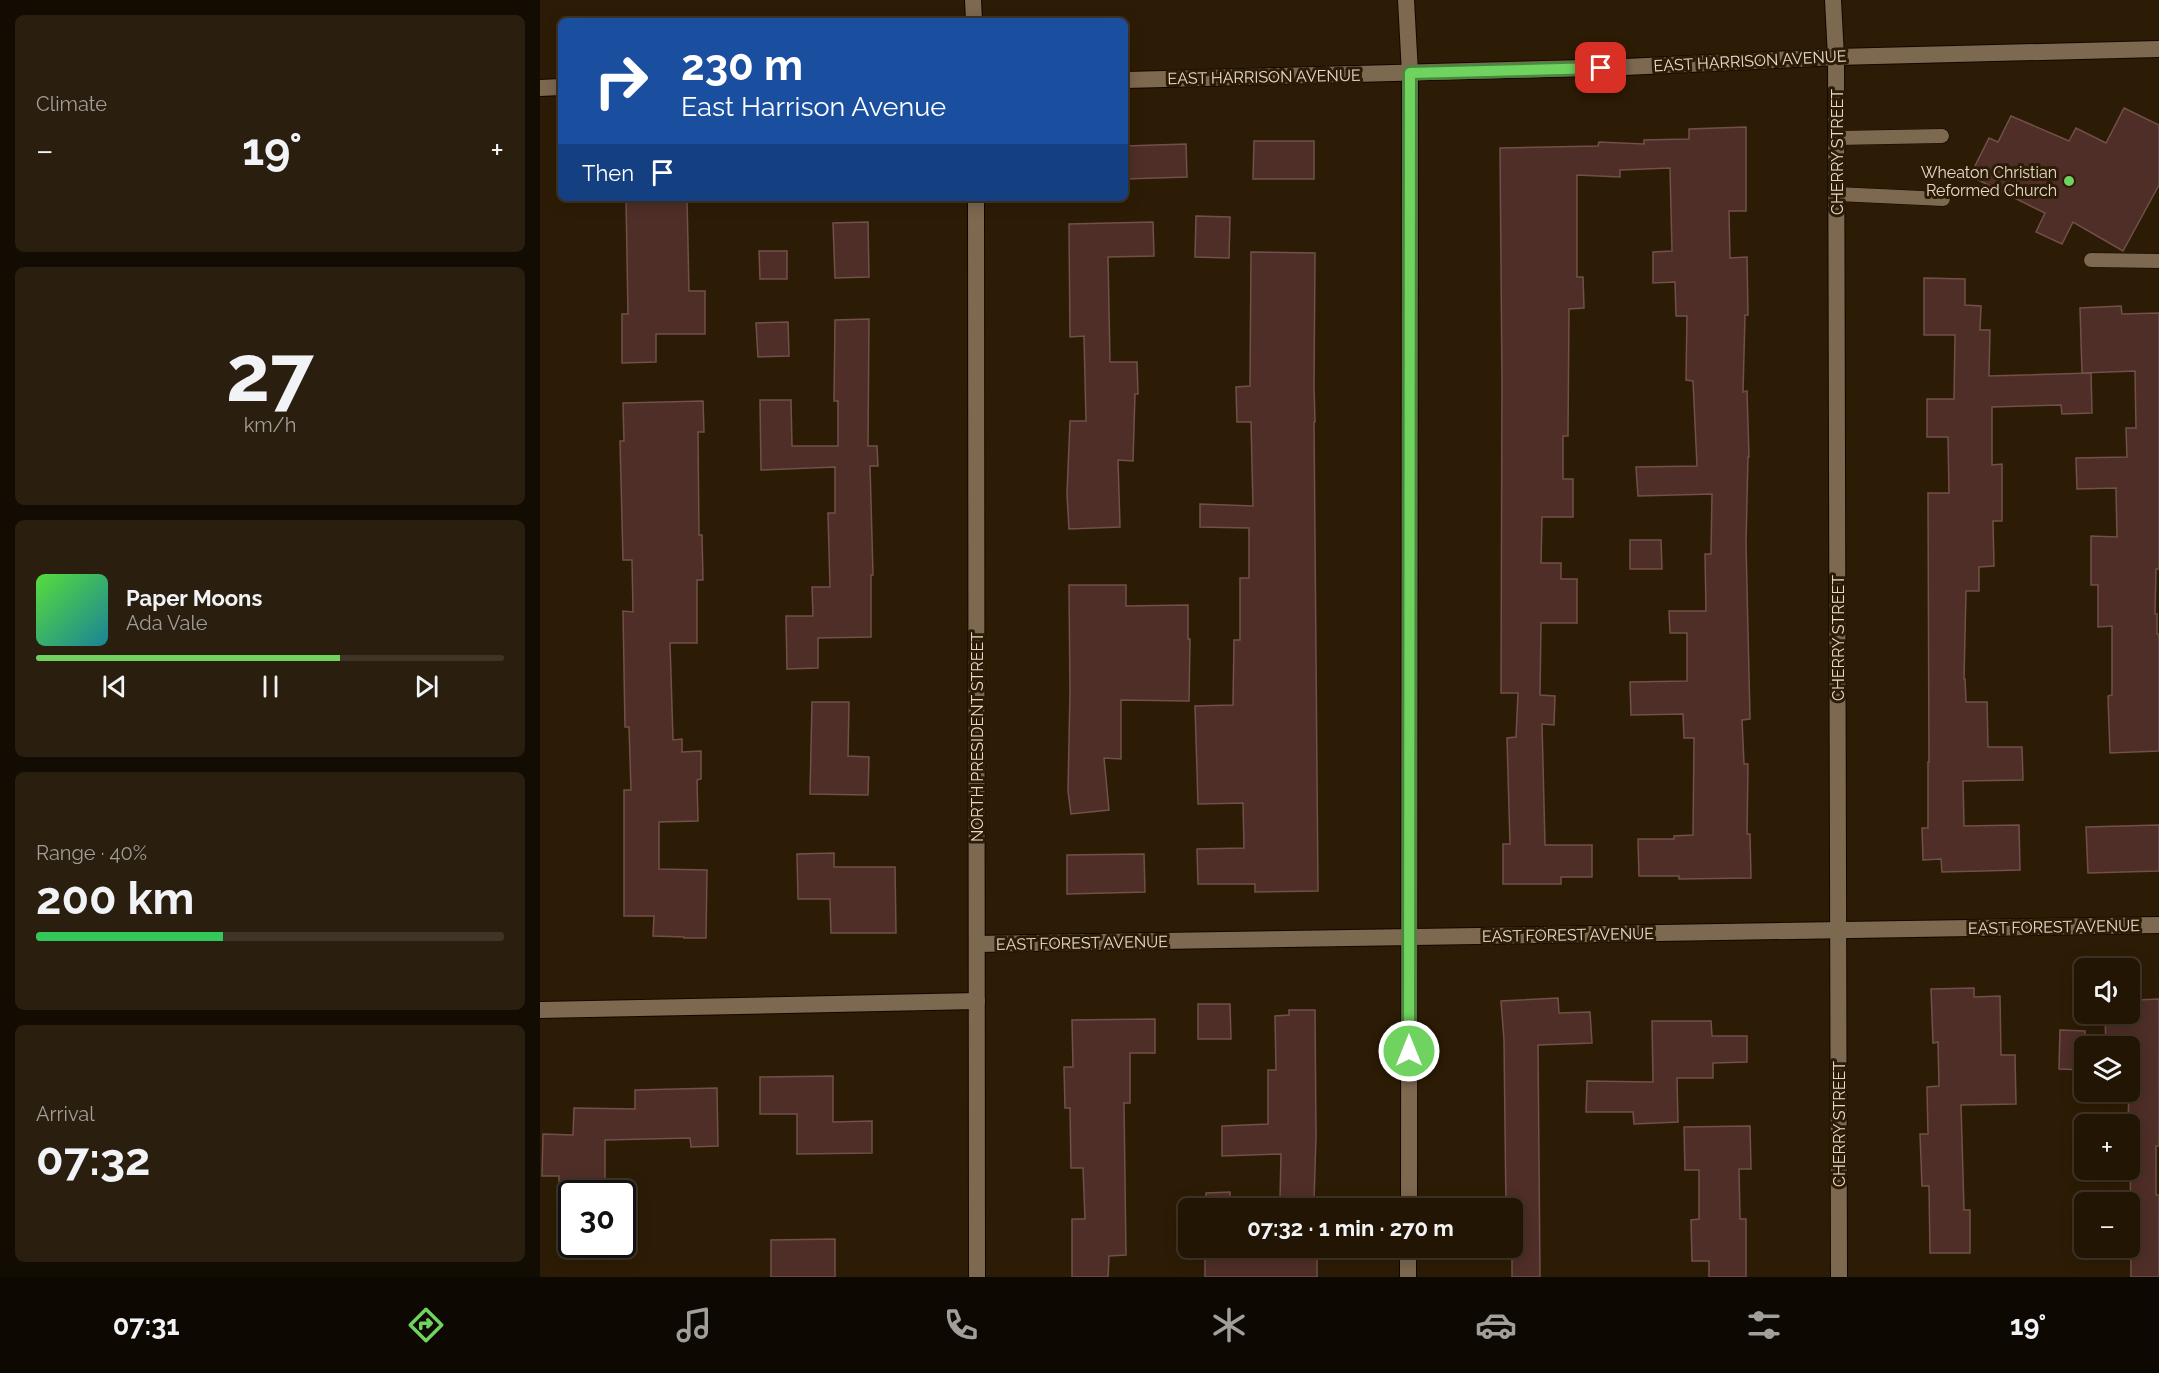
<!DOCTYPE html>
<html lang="en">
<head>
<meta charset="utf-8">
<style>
	body { margin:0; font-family:Raleway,sans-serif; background:#2a1e0e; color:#f1f3f6; height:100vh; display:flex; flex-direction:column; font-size:22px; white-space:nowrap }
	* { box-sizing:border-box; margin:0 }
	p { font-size:20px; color:#a29f9a }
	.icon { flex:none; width:33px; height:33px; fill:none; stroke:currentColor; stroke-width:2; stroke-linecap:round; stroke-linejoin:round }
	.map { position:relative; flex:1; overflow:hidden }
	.drawer { display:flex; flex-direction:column; gap:15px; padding:15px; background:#130c02; width:540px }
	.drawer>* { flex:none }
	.top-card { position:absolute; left:18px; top:18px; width:570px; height:183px; border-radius:9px; box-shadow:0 3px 15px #0003,0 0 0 2px #3f3426; background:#1a4fa0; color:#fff; overflow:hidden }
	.tools { position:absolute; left:1534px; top:958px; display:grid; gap:12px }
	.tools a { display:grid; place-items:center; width:66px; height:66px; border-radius:9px; background:#221504; box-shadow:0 3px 15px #0003,0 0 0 2px #3f3426; font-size:30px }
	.speed { position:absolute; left:18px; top:1180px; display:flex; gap:12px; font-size:30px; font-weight:700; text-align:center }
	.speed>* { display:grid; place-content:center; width:78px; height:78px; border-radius:50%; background:#221504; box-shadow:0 3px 15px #0003,0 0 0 2px #3f3426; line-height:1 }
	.speed .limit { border:3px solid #111; border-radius:9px; background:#fff; color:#111 }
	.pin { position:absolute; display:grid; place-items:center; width:51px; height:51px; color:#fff; margin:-26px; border-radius:12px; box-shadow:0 3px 9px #0006 }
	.me { position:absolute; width:66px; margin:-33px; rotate:0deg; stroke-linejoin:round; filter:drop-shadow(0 0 4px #0008) }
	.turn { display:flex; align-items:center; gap:21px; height:126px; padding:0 24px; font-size:27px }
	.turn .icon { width:78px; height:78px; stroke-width:2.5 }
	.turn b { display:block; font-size:42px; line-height:51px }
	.then { display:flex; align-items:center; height:57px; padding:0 24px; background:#0003; gap:12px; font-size:22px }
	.big { font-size:45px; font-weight:700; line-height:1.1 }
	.drawer .tile { flex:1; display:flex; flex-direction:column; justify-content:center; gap:9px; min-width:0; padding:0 21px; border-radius:9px; background:#2a1e0e }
	.drawer .dial { align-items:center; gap:0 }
	.dial b { font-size:78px; line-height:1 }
	.song { display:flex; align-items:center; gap:18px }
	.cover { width:72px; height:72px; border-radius:9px; background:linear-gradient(135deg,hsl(110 70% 55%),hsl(190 70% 35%)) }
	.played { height:6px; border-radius:3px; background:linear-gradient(90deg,#70d35f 65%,#3f3426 65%) }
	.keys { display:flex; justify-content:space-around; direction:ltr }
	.heat { display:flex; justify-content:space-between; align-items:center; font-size:33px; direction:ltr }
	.charge { height:9px; border-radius:4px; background:linear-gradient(90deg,#34c759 40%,#3f3426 0) }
	.trip { position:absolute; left:638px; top:1198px; width:345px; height:60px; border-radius:9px; background:#221504; box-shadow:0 3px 15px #0003,0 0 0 2px #3f3426; font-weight:700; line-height:60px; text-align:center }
	.dock { display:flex; height:96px; justify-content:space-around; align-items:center; background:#0e0802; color:#a29f9a }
	.dock .icon { width:42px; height:42px }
	.dock .selected { color:#70d35f }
	.dock b { font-size:27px; color:#f1f3f6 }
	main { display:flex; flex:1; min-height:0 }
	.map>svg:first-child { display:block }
</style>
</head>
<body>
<main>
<section class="drawer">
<div class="tile"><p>Climate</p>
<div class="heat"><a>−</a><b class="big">19°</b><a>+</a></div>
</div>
<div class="tile dial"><b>27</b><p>km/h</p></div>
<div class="tile">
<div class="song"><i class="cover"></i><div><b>Paper Moons</b><p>Ada Vale</p></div></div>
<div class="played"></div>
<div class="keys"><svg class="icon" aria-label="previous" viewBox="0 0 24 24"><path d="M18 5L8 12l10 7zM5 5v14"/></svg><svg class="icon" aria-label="pause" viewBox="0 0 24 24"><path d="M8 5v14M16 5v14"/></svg><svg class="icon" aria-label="next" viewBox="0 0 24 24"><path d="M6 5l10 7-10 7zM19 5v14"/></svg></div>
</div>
<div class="tile"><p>Range · 40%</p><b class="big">200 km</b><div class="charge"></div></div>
<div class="tile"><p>Arrival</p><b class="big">07:32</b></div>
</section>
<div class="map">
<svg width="1619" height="1277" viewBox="0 0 1619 1277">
	<rect width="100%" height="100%" fill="#2d1c05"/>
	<g fill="#4f2e27" stroke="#71504a" stroke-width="1.5">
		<polygon points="1584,108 1619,125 1619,185 1583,251 1533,222 1522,244 1496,232 1505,213 1430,176 1449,138 1458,142 1471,116 1529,141 1536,128 1566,143"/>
		<polygon points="1206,127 1206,211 1189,211 1190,258 1207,257 1208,315 1205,315 1203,392 1207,391 1209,457 1208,457 1206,543 1210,719 1202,720 1204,764 1208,764 1207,834 1210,834 1211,878 1139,879 1139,876 1099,876 1098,839 1134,839 1134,836 1153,835 1154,738 1144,738 1143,714 1091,715 1090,682 1147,681 1147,633 1130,633 1129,611 1166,611 1165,554 1171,554 1172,494 1098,496 1096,467 1157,466 1153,381 1146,380 1147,316 1136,316 1135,282 1113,283 1113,252 1132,251 1130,168 1080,170 1080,177 1037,175 1037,277 1043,277 1044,308 1029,309 1028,436 1023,436 1023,479 1033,479 1033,517 1002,517 1001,563 1021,563 1021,579 1037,579 1037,623 1001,623 1000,695 1015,696 1014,725 1002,724 1005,845 1052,845 1052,877 1021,877 1021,884 963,884 963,844 970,844 967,738 976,737 978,693 961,693 962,382 960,148 1058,146 1059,142 1104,144 1104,140 1149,139 1149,129"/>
		<polygon points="714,141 774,141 774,179 713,179"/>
		<polygon points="646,144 647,177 585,179 585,146"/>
		<polygon points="86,198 147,198 149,291 165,291 165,334 116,334 116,362 82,363 82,314 88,314"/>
		<polygon points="656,216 690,217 689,258 655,257"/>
		<polygon points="328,222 329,277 295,278 293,223"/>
		<polygon points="613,222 614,256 568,257 570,362 597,362 598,394 595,394 593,461 578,460 580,527 529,529 527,494 530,421 546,421 544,336 530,337 529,224"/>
		<polygon points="219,251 247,251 247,279 220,279"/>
		<polygon points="711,252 775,253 774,386 775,422 774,422 778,891 715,892 715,884 658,884 657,849 704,848 703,803 658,804 655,706 693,705 694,640 700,640 700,578 709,578 709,528 660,527 660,504 713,506 711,422 697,422 696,387 710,386"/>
		<polygon points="1384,278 1425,279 1425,305 1441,306 1440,330 1450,330 1449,376 1551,373 1552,413 1522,414 1521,405 1452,407 1452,465 1462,464 1462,521 1453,521 1454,566 1439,567 1439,591 1426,591 1424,679 1425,679 1426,702 1447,702 1448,747 1482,747 1483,780 1423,781 1424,826 1479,825 1480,870 1402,872 1401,859 1383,860 1382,828 1388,828 1388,762 1389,762 1388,493 1409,493 1408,437 1387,437 1387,399 1414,399 1415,335 1384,335"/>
		<polygon points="1581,306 1582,314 1619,313 1619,569 1616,569 1615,614 1617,614 1617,634 1619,634 1619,751 1570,753 1568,696 1572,695 1572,626 1558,627 1558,585 1551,585 1551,536 1577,537 1576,488 1537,489 1536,458 1587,457 1586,428 1596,428 1595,371 1542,373 1540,308"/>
		<polygon points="329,319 328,446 337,446 338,466 330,466 333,575 331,575 331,637 278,638 278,668 247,669 246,616 273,616 272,587 290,587 288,513 295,513 295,467 221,470 220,400 251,400 252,446 298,446 298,401 294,401 295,320"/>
		<polygon points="248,322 249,356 218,357 216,323"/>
		<polygon points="163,401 164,432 158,432 159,535 162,535 163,580 157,580 157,643 130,643 133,740 142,739 142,752 161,751 161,779 157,780 158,821 119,822 119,869 167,870 166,938 144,938 144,937 113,936 114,916 84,916 84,790 91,790 89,727 85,727 83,611 93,612 92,560 83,560 80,441 84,441 83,403"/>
		<polygon points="1090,540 1121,540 1122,569 1090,569"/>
		<polygon points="529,585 586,585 586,606 648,605 648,639 650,639 649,701 581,700 581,759 564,758 569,810 531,814 528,791 530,692"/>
		<polygon points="272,702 309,702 308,756 329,757 328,795 270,794"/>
		<polygon points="1619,825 1619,871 1548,873 1546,827"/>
		<polygon points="294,853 294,867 355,867 356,933 291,933 290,899 258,899 257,854"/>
		<polygon points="604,854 605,892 527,894 527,855"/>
		<polygon points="1434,988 1434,997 1460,996 1461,1055 1475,1055 1476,1104 1421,1105 1424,1210 1430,1210 1430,1253 1390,1253 1389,1186 1382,1186 1380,1134 1388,1134 1387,1087 1399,1086 1398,1042 1393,1043 1391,989"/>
		<polygon points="1018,998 1019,1013 1050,1012 1052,1043 998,1045 1000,1277 972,1277 972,1209 966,1209 964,1040 961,1001"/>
		<polygon points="1619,999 1619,1146 1616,1146 1616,1195 1619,1195 1619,1277 1591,1277 1590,1125 1588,1125 1590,1047 1566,1047 1565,1014 1590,1014 1590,1004 1597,1003 1597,1000"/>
		<polygon points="658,1004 690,1004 691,1039 658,1039"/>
		<polygon points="749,1010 775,1010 776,1137 774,1200 784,1201 784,1209 666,1209 666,1193 690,1192 690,1199 740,1200 741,1154 682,1156 682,1126 728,1124 728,1070 736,1070 735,1016 749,1015"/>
		<polygon points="615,1019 615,1053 590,1053 590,1103 584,1103 586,1255 569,1256 568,1277 532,1277 532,1219 545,1219 543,1168 531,1168 530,1108 525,1108 524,1067 533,1067 532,1020"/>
		<polygon points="1112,1021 1171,1021 1172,1036 1207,1036 1207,1062 1173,1063 1173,1078 1137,1078 1138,1122 1094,1124 1093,1112 1046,1112 1047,1081 1113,1082"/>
		<polygon points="1520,1030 1545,1031 1545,1070 1519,1069"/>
		<polygon points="293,1076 293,1122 332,1121 332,1153 257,1154 257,1114 220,1114 220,1077"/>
		<polygon points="177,1088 178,1146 151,1147 150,1138 65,1140 65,1188 19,1187 19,1176 2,1176 3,1134 33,1135 34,1108 95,1109 95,1090"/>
		<polygon points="1210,1126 1211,1169 1199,1169 1200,1219 1206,1219 1206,1277 1169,1277 1169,1261 1152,1261 1151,1220 1159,1219 1159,1170 1145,1170 1144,1127"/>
		<polygon points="295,1239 295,1277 231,1277 231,1240"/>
		<polygon points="665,1248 783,1248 777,1249 777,1277 665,1277"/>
	</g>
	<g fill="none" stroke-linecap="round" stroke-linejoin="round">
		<defs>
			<g id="service">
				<polyline points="1297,138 1402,136"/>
				<polyline points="1297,194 1403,199"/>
				<polyline points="1551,260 1619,261"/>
			</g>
			<g id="minor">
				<polyline points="433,0 434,21"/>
				<polyline points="866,0 870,73 869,1209"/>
				<polyline points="1293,0 1296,57 1299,1277"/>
				<polyline points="585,80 1085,67 1296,57 1619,49"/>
				<polyline points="0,88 21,87"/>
				<polyline points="436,198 437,1277"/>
				<polyline points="437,944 1619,925"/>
				<polyline points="0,1010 437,1001"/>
				<polyline points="868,1277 868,1248"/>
			</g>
		</defs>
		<use href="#service" stroke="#150600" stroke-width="15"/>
		<use href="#minor" stroke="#150600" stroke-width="18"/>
		<use href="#service" stroke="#7d6850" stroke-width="14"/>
		<use href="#minor" stroke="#7d6850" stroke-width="16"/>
	</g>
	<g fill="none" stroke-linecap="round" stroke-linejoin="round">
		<defs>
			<polyline id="route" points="869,1051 870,73 1061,68"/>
		</defs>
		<use href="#route" stroke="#49893e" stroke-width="15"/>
		<use href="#route" stroke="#70d35f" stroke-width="10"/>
	</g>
	<circle fill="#70d35f" stroke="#2d1c05" stroke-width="2" cx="1529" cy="181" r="6"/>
	<g text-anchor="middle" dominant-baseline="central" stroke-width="6" stroke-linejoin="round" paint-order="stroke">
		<g font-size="16" fill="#e6dacd" stroke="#2d1c05">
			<text transform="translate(1210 61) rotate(-3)">EAST HARRISON AVENUE</text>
			<text transform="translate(724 77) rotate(-1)">EAST HARRISON AVENUE</text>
			<text transform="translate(1297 152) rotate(-90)">CHERRY STREET</text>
			<text transform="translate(1298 638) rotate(-90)">CHERRY STREET</text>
			<text transform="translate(437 737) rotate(-90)">NORTH PRESIDENT STREET</text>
			<text transform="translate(1514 927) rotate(-1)">EAST FOREST AVENUE</text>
			<text transform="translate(1028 935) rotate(-1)">EAST FOREST AVENUE</text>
			<text transform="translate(542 943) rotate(-1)">EAST FOREST AVENUE</text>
			<text transform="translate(1299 1124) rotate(-90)">CHERRY STREET</text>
		</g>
		<g font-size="16" fill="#e6dacd" stroke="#2d1c05" text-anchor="end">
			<text x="1517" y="172">Wheaton Christian<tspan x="1517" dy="18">Reformed Church</tspan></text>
		</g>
	</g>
</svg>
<div class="tools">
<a><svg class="icon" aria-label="sound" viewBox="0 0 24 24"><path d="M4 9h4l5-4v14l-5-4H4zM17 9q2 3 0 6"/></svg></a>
<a><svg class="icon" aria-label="layers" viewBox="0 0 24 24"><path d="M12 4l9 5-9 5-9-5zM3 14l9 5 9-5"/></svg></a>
<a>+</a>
<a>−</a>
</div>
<div class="speed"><div class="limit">30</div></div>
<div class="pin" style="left:1061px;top:68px;background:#d93025"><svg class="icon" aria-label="arrive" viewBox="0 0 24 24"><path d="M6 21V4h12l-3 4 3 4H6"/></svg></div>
<svg class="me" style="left:869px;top:1051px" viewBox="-20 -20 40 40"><circle r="17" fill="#70d35f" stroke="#fff" stroke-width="3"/><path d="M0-11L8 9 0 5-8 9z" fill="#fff"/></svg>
<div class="trip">07:32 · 1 min · 270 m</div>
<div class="top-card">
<div class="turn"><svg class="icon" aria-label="right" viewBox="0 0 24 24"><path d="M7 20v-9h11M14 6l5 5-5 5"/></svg><div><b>230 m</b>East Harrison Avenue</div></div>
<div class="then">Then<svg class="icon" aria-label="arrive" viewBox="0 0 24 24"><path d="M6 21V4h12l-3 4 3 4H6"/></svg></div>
</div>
</div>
</main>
<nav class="dock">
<b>07:31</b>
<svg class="icon selected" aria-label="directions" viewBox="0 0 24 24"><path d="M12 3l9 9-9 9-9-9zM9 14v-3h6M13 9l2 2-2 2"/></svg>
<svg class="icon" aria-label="music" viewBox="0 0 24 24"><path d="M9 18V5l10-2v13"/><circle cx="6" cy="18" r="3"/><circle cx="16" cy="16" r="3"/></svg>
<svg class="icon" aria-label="phone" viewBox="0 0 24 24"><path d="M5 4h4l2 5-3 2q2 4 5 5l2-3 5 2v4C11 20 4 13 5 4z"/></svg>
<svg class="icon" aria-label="climate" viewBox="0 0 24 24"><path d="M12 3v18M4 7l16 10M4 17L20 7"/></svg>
<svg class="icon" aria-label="car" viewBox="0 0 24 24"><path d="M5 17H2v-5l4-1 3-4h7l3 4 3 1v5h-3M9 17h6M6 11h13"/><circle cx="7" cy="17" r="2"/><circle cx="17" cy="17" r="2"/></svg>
<svg class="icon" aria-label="filters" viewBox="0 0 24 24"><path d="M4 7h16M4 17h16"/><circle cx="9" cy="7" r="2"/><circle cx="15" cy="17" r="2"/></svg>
<b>19°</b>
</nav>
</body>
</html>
